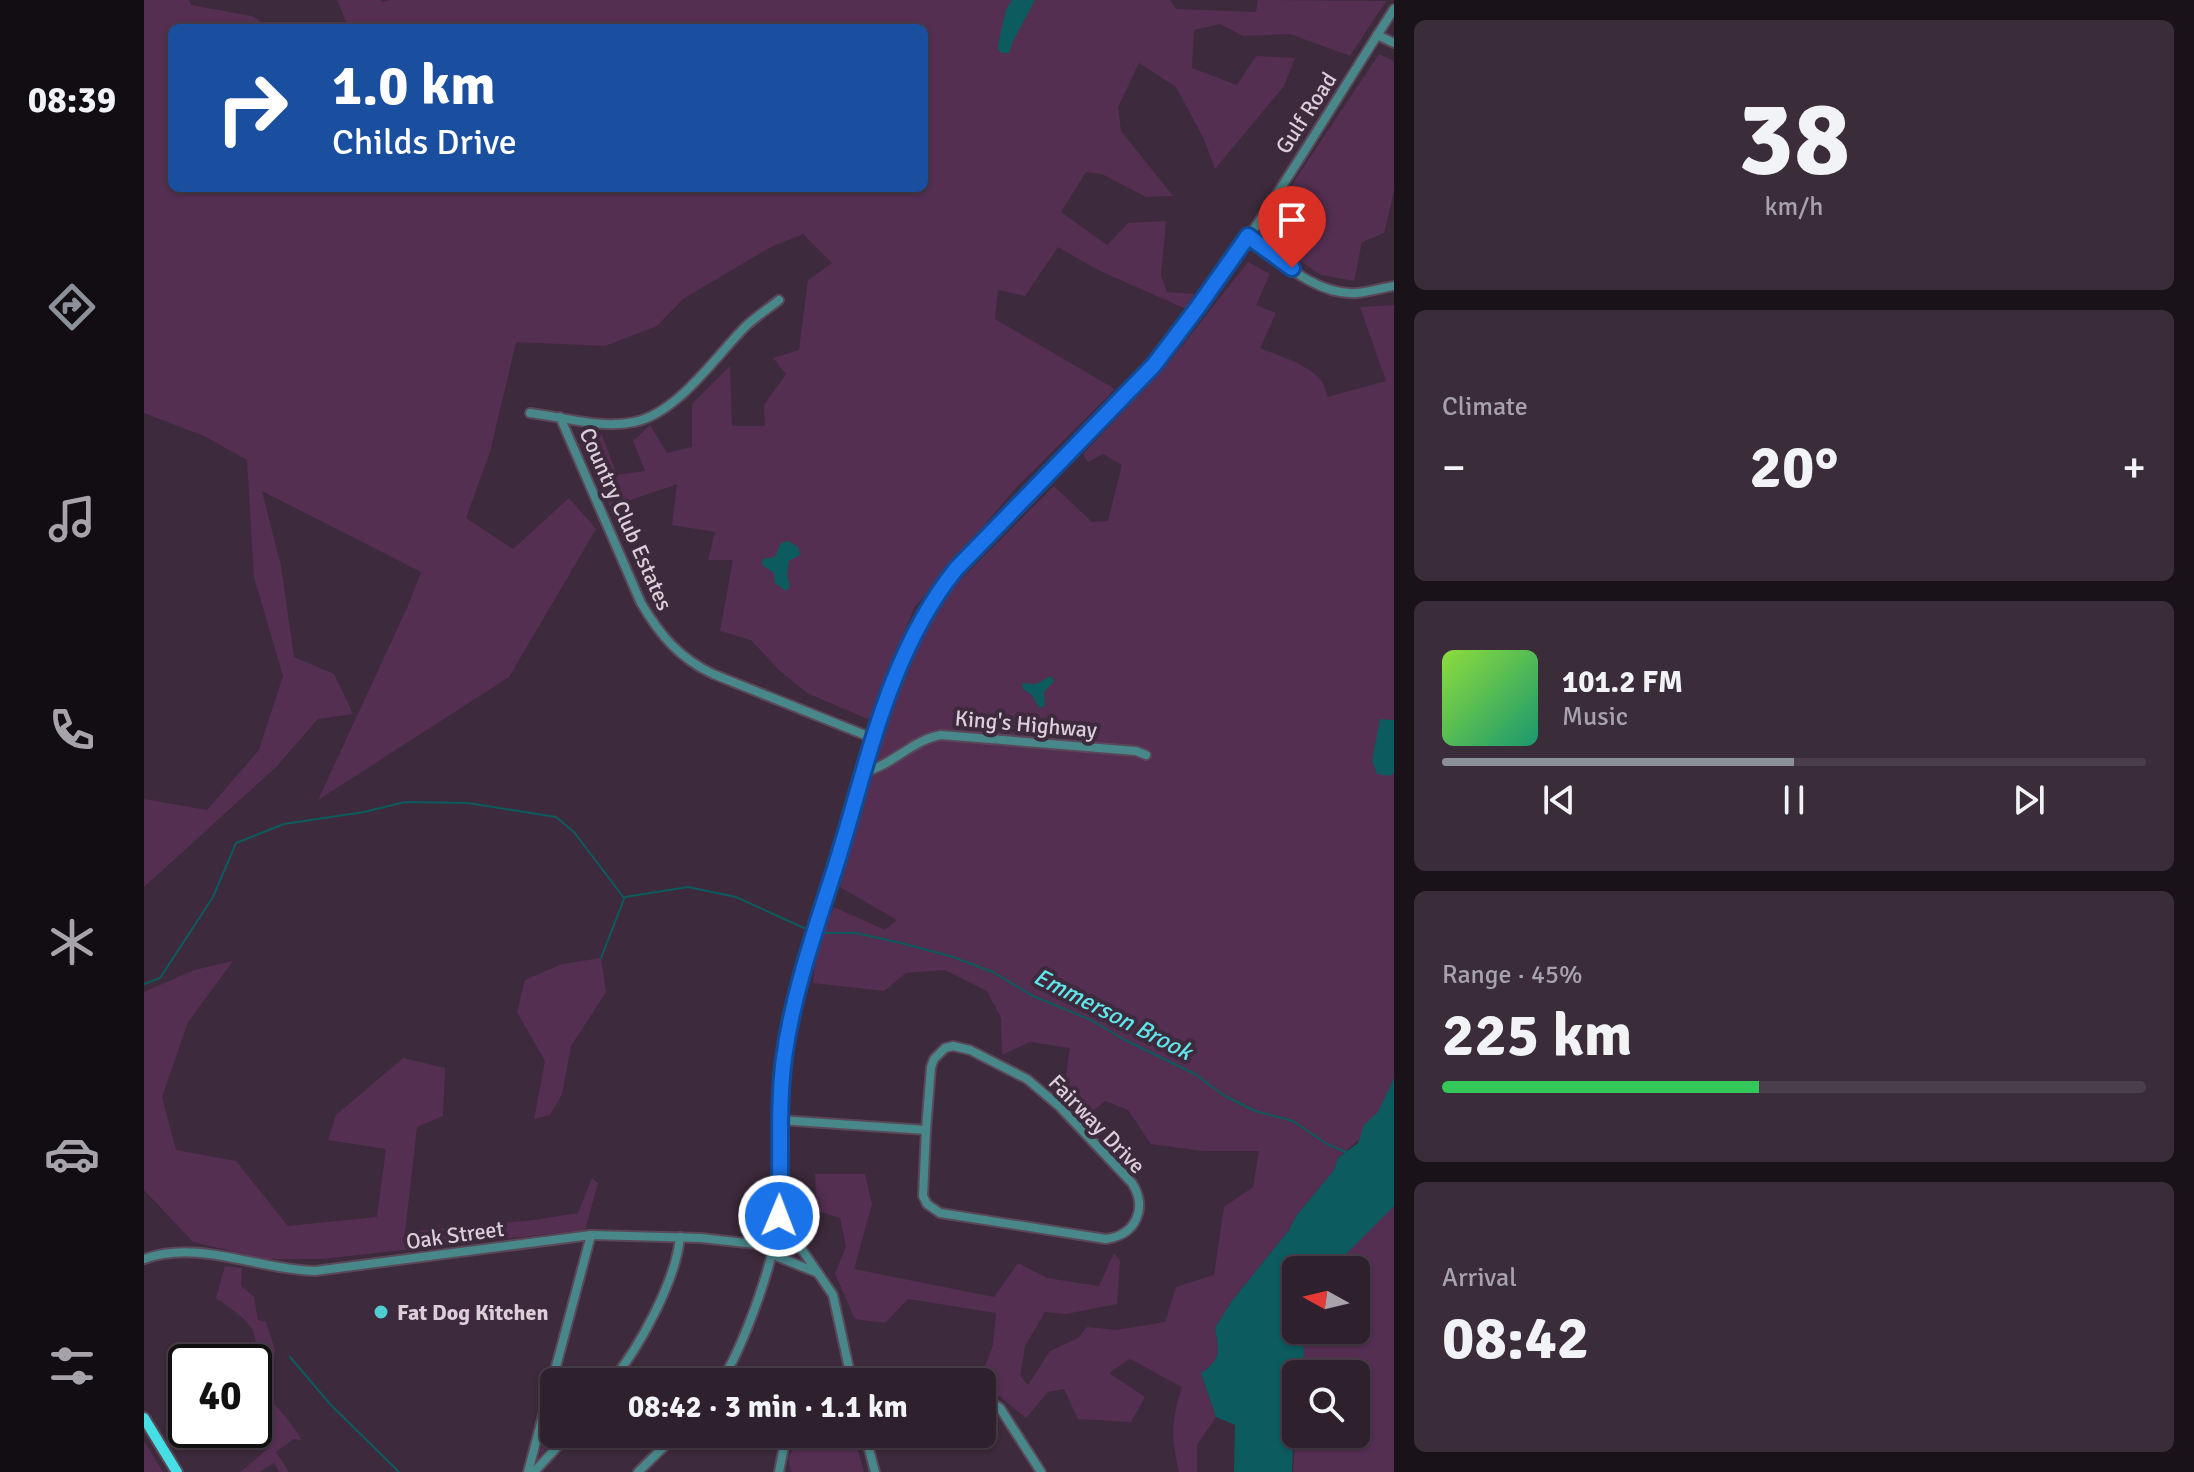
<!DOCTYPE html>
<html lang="en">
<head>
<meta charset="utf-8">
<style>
	body { margin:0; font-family:Signika,sans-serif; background:#3a2d39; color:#f1f3f6; height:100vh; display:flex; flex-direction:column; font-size:30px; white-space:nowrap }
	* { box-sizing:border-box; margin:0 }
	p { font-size:26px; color:#a7a3aa }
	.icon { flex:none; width:44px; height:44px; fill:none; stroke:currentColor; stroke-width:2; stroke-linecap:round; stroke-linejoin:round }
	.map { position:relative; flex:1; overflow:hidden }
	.side { display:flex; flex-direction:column; gap:20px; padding:20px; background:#191219; width:800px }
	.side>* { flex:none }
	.guide { position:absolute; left:24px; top:24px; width:760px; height:168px; border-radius:12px; box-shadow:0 2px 6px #0004,0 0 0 2px #493e49; background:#1a4fa0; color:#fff; overflow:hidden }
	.needle { width:52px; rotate:278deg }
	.fabs { position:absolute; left:1138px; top:1256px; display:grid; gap:16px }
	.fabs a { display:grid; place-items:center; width:88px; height:88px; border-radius:12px; background:#2e202d; box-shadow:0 2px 6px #0004,0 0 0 2px #493e49; font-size:40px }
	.speed { position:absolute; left:24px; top:1344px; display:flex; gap:16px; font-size:40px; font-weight:700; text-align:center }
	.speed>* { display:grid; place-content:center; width:104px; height:104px; border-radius:50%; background:#2e202d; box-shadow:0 2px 6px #0004,0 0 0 2px #493e49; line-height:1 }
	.speed .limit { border:4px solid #111; border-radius:12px; background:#fff; color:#111 }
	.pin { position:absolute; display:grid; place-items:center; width:68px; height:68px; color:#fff; margin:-82px -34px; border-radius:50% 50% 50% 0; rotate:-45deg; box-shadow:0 0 8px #0007 }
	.pin .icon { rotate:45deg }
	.me { position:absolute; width:88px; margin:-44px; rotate:1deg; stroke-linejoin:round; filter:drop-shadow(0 0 6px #0008) }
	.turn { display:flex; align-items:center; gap:28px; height:168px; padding:0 32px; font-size:36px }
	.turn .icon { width:104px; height:104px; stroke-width:2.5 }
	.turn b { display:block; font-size:56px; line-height:68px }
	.big { font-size:60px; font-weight:700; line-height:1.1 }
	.side .tile { flex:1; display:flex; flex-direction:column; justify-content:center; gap:12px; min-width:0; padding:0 28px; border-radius:12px; background:#3a2d39 }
	.side .dial { align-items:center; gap:0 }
	.dial b { font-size:104px; line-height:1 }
	.song { display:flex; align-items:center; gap:24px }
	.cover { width:96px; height:96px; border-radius:12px; background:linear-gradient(135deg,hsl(90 70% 55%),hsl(160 70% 35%)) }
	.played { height:8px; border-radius:4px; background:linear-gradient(90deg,#8c9099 50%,#493e49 50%) }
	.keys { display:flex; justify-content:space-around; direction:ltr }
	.heat { display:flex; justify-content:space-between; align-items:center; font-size:44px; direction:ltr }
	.charge { height:12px; border-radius:6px; background:linear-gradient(90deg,#34c759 45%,#493e49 0) }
	.trip { position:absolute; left:396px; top:1368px; width:456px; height:80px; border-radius:12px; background:#2e202d; box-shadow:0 2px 6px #0004,0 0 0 2px #493e49; font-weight:700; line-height:80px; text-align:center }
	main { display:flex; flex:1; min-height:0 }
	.tabs { display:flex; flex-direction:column; width:144px; justify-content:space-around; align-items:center; background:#120d12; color:#a7a3aa }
	.tabs .icon { width:56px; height:56px }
	.tabs .active { color:#8c9099 }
	.tabs b { font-size:36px; color:#f1f3f6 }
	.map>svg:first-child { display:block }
</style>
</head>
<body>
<main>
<nav class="tabs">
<b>08:39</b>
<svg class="icon active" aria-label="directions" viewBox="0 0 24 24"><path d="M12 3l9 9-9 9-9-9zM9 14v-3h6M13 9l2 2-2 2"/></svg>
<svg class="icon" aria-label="music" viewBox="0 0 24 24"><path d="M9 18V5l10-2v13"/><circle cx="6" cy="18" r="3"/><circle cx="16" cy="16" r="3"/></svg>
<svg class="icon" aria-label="phone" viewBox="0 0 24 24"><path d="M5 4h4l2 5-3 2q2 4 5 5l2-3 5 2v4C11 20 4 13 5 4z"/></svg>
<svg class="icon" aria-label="climate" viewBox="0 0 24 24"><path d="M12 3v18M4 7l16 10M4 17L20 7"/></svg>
<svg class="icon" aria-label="car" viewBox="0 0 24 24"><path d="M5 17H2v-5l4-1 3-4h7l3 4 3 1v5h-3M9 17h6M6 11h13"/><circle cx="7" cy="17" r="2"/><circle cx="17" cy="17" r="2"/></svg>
<svg class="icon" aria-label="filters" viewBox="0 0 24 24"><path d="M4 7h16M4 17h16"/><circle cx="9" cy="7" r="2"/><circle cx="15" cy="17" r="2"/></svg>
</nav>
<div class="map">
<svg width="1250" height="1472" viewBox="0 0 1250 1472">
	<rect width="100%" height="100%" fill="#3d2a3c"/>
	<g fill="#542f52">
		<polygon points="0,0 45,0 47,5 108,16 128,28 28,28 28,188 780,188 780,28 205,28 193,0 236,0 239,2 246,0 1026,0 1032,9 1112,12 1114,0 1242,1 1206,56 1146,34 1099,36 1076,24 1050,30 1048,68 1093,85 1112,56 1151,58 1140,86 1071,169 1060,139 1032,87 995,63 974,107 977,131 1029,196 1002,197 958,174 942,172 917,212 963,245 984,223 1022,221 1017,275 1023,292 1050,294 1042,309 954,270 914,247 881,296 854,290 851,319 971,389 871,489 770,608 726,720 663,693 636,671 607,640 576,631 589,560 564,560 571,532 528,525 533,484 466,507 434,440 458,435 473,475 501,471 489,441 506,425 523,453 548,447 548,404 586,366 588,426 621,426 620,405 642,374 629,358 655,350 664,280 688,263 659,234 625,248 539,299 513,326 461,346 372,342 346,452 322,518 369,549 425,498 452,529 365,677 174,800 263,608 277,572 118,491 137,566 150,657 190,674 209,714 174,719 132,767 0,887 0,799 63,810 115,750 139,676 110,577 103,460 60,436 0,413"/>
		<polygon points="1235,54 1250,61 1250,191 1240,233 1218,242 1210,281 1177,275 1120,236 1125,219"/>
		<path d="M1104,262L1126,274L1112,305L1132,313L1116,348C1139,358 1182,368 1183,397L1242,381L1216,307L1250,305V1078L1237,1110L1218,1137L1194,1158L1190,1170L1152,1216L1145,1230L1087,1302L1071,1328C1075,1351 1078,1359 1057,1373L1072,1417L1053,1445V1472H1035C1027,1437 1027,1421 1038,1387L986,1359L965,1373L1001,1397L987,1422L934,1419L920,1389L904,1392L882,1418L836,1380L849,1345L852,1313L764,1299L741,1323L711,1319L691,1274L702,1246L696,1218L673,1211L671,1174H721L728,1204L710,1269L850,1297L874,1263L903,1278L955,1286L970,1253L976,1261L973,1304L922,1314L901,1312L881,1346L876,1376L884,1385L906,1351L934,1338L943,1327L972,1330L1021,1322L1032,1287L1070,1275L1080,1207L1109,1187L1115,1151H1058L1007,1144L984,1110L961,1101L940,1119L919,1097L926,1048L886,1042L858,1055L857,1018L843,991L801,970L762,973L740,991L669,983L673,943L690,907L741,930L753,920L696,887L698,857L747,696L769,647L803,593L910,486L948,522L964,521L978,465L959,454L944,462L939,454L1026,361Z"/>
		<polygon points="457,958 462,992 427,1046 418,1094 406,1115 390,1119 401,1061 373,1012 381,980 418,964"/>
		<polygon points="89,961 44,1022 18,1097 32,1150 92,1161 144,1226 233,1217 242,1149 184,1140 192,1115 259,1058 301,1068 299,1116 273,1127 261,1232 390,1220 434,1213 448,1178 454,1183 441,1230 178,1259 120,1259 49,1242 0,1190 0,992 50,970"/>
		<polygon points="1250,1206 1250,1472 1149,1472 1152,1423 1152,1434 1212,1434 1212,1374 1156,1374 1158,1330 1212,1330 1212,1270 1179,1270"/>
		<path d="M81,1266L98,1268L97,1286L110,1297L114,1320L122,1322L131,1350L124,1397L142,1417L158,1440L150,1439L132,1452L145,1472H135L130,1463L115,1472H96C119,1453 150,1435 110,1410C110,1390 117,1342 107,1327C99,1316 83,1306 72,1298Z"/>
		<polygon points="410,1402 410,1434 414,1434 395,1457"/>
		<polygon points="661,1434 709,1434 720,1472 647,1472 644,1457"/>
		<polygon points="0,1441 19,1472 0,1472"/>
	</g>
	<g fill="#0c5b5e">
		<polygon points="868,0 891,0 869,41 865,53 857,53 854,49 854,44 862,10"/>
		<polygon points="644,541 654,547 656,555 645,561 643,575 646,586 642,591 631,583 630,573 618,565 619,559 631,557 637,543"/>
		<polygon points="907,676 910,681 900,692 901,706 895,708 888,695 879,689 878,683 892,684"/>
		<polygon points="1236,719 1250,720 1250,773 1246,776 1233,774 1228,761"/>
		<path d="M1250,1078V1206L1186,1270H1152V1330H1160L1159,1374H1152L1148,1472H1090L1091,1425L1072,1417L1057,1373C1078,1359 1075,1351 1071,1328L1087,1302L1145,1230L1152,1216L1190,1170L1194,1158L1214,1143L1220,1125L1234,1112Z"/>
	</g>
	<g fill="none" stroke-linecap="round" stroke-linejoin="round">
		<g stroke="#0c5b5e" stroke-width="2">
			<polyline points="481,897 544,887 592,897 660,928"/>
			<polyline points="680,933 712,933 757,943 806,956 849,972 889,996 947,1020 981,1040 1051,1074 1081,1096 1111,1111 1149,1121 1183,1144 1204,1153"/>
			<polyline points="457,958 480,899"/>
			<polyline points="0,984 16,978 69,897 92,843 140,824 220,812 261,802 324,803 412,817 430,832 480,898"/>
			<polyline points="146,1357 186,1404 255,1472"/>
		</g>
		<defs>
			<g id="minor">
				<polyline points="1233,35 1250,43"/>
				<path d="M1104,236C1135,259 1171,296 1213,293C1225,292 1238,288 1250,286"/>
				<path d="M386,413C419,417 457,429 490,422C533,414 571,357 601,327C611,317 624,309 635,300"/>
				<path d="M416,417L497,603C516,635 535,658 569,674L731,739"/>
				<path d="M720,772C749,765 768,740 797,735L992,751L1002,755"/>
				<path d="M636,1120L782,1130L787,1067L790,1059L801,1048L809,1046L826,1050L883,1079L916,1107L988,1183C1004,1208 992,1235 962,1239L796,1213L783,1204L779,1196L782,1130"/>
				<polyline points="635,1216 689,1295 708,1382"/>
				<polyline points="627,1254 674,1273"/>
				<path d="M0,1259C56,1239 114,1270 171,1271L447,1235L557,1238L629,1246"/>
				<path d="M467,1382C495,1348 532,1281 536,1237"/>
				<path d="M577,1382C601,1343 630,1262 635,1217C640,1164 634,1111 640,1059C648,991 674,924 694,859C724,759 746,653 812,569C876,498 950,436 1011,363C1102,254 1173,128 1250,9"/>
				<polyline points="838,1396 856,1408 897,1472"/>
				<polyline points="721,1434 731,1472"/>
				<polyline points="384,1472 447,1235"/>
				<polyline points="390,1472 425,1434"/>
				<polyline points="494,1472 533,1434"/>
				<polyline points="635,1472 640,1446 652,1434"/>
			</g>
			<polyline id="major" points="0,1418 33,1472"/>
		</defs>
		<use href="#minor" stroke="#594858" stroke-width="12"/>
		<use href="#major" stroke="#594858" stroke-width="14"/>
		<use href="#minor" stroke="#48888b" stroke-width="8"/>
		<use href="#major" stroke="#46dfe5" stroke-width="10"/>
	</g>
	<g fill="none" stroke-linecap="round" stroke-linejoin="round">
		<defs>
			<path id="route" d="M635,1216C638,1163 633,1111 640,1058C649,992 672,928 692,865C724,763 744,654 812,569L1010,365L1054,307L1104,236L1148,268"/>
		</defs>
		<use href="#route" stroke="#114b97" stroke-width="20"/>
		<use href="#route" stroke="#1a73e8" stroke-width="14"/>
	</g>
	<circle fill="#51ccd1" stroke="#3d2a3c" stroke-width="3" cx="237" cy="1312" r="8"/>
	<g text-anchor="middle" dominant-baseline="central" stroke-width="8" stroke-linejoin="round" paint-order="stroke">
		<g font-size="22" fill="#dbceda" stroke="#3d2a3c">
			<text transform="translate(1162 113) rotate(-57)">Gulf Road</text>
			<text transform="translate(482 519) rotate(66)">Country Club Estates</text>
			<text transform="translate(882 724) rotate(5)">King's Highway</text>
			<text transform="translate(953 1124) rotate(46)">Fairway Drive</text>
			<text transform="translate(311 1235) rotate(-8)">Oak Street</text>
		</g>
		<g font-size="22" font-weight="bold" fill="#dbceda" stroke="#3d2a3c" text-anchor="start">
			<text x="253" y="1312">Fat Dog Kitchen</text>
		</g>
		<g font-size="24" font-style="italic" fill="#5fe6eb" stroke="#3d2a3c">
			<text transform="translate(969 1014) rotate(27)">Emmerson Brook</text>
		</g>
	</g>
</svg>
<div class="fabs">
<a><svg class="needle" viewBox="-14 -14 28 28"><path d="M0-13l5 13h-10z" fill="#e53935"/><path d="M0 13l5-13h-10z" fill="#a7a3aa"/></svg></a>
<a><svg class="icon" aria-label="search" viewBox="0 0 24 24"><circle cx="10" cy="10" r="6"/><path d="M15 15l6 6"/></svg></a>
</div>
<div class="speed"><div class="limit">40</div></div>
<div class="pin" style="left:1148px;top:268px;background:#d93025"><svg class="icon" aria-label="arrive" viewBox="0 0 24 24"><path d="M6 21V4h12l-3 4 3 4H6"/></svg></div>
<svg class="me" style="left:635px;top:1216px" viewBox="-20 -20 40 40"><circle r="17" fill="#1a73e8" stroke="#fff" stroke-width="3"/><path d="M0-11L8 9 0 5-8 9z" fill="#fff"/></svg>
<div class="trip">08:42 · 3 min · 1.1 km</div>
<div class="guide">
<div class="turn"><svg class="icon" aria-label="right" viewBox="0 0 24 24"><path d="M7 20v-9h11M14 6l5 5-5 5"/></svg><div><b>1.0 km</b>Childs Drive</div></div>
</div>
</div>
<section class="side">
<div class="tile dial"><b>38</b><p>km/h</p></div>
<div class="tile"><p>Climate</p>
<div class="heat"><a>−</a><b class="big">20°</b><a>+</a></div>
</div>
<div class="tile">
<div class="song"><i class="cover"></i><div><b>101.2 FM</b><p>Music</p></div></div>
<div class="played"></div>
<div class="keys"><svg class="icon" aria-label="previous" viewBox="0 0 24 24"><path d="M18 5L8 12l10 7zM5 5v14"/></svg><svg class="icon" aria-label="pause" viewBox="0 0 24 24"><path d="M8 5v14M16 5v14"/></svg><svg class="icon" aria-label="next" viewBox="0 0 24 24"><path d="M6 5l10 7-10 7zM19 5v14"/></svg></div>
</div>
<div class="tile"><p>Range · 45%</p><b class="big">225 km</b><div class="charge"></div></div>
<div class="tile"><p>Arrival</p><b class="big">08:42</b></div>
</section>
</main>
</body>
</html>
